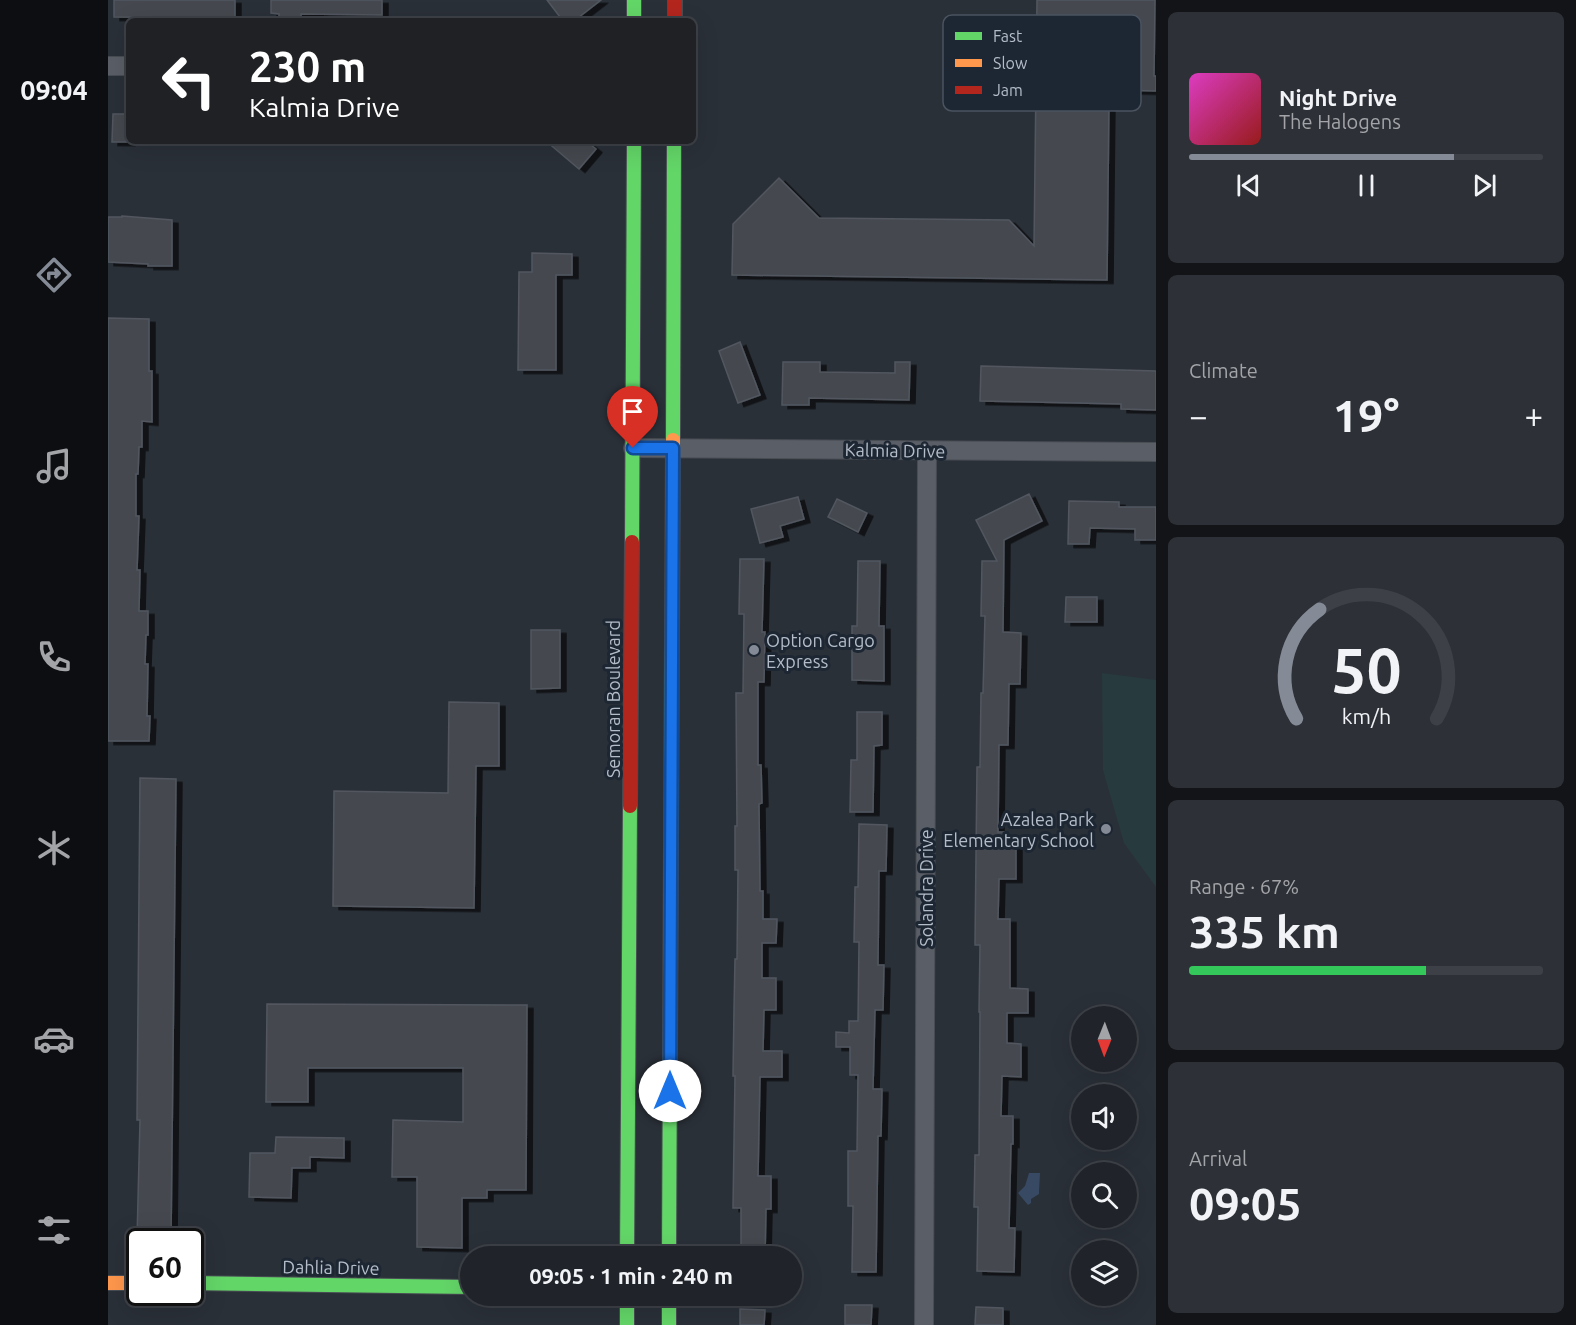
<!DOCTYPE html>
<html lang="en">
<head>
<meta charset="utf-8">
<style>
	body { margin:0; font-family:Ubuntu,sans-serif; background:#2d3036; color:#f1f3f6; height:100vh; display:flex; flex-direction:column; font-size:22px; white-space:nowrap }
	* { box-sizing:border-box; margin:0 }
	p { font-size:20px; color:#a2a4a8 }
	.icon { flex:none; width:33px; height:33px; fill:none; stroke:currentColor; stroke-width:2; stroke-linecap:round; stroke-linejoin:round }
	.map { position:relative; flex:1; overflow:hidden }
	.sheet { display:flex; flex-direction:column; gap:12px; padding:12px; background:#121417; width:420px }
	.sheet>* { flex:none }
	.hud { position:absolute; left:18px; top:18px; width:570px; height:126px; border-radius:9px; box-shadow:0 6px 24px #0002,0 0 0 2px #3d4147; background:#202124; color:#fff; overflow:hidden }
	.needle { width:39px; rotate:181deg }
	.controls { position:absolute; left:963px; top:1006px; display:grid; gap:12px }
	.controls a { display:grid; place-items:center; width:66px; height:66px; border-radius:50%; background:#20242a; box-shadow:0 6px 24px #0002,0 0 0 2px #3d4147; font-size:30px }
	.speed { position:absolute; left:18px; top:1228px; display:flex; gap:12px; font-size:30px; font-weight:700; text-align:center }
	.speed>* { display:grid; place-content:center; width:78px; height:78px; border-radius:50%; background:#20242a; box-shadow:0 6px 24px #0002,0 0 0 2px #3d4147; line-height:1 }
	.speed .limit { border:3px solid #111; border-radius:9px; background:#fff; color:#111 }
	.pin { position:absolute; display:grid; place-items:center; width:51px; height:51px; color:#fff; margin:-62px -26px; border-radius:50% 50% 50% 0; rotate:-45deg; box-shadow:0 0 6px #0007 }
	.pin .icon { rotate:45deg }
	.me { position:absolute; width:66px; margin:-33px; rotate:0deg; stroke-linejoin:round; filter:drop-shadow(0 0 4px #0008) }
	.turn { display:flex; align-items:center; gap:21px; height:126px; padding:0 24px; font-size:27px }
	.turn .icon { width:78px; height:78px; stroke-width:2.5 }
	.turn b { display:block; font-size:42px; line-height:51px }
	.big { font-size:45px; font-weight:700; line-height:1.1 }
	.sheet .tile { flex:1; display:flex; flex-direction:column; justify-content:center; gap:9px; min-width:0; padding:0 21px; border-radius:9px; background:#2d3036 }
	.sheet .dial { align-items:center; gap:0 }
	.dial svg { height:156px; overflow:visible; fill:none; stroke:#3d4147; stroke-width:7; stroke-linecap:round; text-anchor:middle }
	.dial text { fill:#f1f3f6; stroke:none }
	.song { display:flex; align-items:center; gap:18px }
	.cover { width:72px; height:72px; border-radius:9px; background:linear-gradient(135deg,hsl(310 70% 55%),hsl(0 70% 35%)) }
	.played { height:6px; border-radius:3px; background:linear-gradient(90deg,#848b96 75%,#3d4147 75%) }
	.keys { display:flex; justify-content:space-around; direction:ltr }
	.heat { display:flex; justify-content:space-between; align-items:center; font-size:33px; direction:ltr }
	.charge { height:9px; border-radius:4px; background:linear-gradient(90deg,#34c759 67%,#3d4147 0) }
	.trip { position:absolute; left:352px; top:1246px; width:342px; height:60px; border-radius:30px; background:#20242a; box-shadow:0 6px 24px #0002,0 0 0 2px #3d4147; font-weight:700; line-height:60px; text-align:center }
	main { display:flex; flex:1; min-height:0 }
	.tabs { display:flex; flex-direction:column; width:108px; justify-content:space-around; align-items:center; background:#0d0e11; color:#a2a4a8 }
	.tabs .icon { width:42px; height:42px }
	.tabs .current { color:#848b96 }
	.tabs b { font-size:27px; color:#f1f3f6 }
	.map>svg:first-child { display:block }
</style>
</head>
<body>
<main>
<nav class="tabs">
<b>09:04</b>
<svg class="icon current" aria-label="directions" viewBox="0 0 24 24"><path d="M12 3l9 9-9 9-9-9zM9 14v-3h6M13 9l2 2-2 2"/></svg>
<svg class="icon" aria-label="music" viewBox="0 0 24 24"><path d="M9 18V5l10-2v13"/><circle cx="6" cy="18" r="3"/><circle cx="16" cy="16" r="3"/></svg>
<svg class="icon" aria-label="phone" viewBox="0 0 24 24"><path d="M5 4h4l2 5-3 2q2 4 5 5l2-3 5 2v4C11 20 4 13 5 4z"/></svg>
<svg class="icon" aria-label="climate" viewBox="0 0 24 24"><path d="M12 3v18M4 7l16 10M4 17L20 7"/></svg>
<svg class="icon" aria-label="car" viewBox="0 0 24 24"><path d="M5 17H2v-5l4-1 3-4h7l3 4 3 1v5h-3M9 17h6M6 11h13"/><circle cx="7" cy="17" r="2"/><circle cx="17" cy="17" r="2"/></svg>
<svg class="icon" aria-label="filters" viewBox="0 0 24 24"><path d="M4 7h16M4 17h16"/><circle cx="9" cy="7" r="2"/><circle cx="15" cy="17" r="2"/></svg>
</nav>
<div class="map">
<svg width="1048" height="1325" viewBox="0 0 1048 1325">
	<defs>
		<filter id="shadow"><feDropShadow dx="6" dy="3.5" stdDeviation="0" flood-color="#0009"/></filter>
	</defs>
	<rect width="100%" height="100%" fill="#2a3038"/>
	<polygon fill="#273a3e" points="994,673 1048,680 1048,887 1016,843 995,770"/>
	<polygon fill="#384963" points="921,1173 932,1173 931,1192 931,1194 923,1199 923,1203 920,1205 910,1193 917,1186"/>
	<g fill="#444950" stroke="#52575f" stroke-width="1.5" filter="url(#shadow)">
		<polygon points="6,0 127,0 127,18 6,17"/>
		<polygon points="163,0 274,0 274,15 193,14 193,21 171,21 171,14 163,13"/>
		<polygon points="439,0 493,0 466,21 455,21"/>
		<polygon points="929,0 1047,0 1046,76 1048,76 1048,91 1013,90 1013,100 1001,100 999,280 624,275 625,224 671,178 711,218 901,220 926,246"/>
		<polygon points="5,114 21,114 21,142 4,142"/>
		<polygon points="438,141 478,141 488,149 471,169"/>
		<polygon points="14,216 64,220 64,266 40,266 40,264 0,262 0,217 14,217"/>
		<polygon points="424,253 464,254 464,275 448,275 448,370 410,370 411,272 424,272"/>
		<polygon points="0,318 41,319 41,371 44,371 44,422 34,421 34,447 31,447 30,474 28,474 28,516 31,516 29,570 32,570 31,611 40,611 40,635 38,635 37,664 40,664 39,716 42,716 41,741 0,741"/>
		<polygon points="632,342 652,395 630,403 611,351"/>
		<polygon points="675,362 712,362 712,372 787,373 787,362 802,362 801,400 701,398 701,405 674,405"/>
		<polygon points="873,366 1048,371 1048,410 1013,409 1013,404 872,401"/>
		<polygon points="921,494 934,521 896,540 895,632 913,633 912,684 901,684 900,745 891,745 890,832 896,832 896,844 908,844 908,879 891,879 890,919 902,919 902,988 920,989 920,1013 899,1013 899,1043 913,1044 913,1077 894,1076 893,1116 905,1116 905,1144 903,1144 901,1228 907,1228 906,1272 869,1271 870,1207 866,1207 867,1155 871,1155 872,1012 871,1012 872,945 867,945 869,767 872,767 873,693 875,693 877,616 873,616 874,561 889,561 868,520"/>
		<polygon points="690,497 696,519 672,526 675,537 652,543 643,509"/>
		<polygon points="729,499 759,513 750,532 720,517"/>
		<polygon points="961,501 1011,502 1011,507 1048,507 1048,540 1027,540 1027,529 982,528 981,544 960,544"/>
		<polygon points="632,559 656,559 654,632 657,632 656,682 650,682 650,765 653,765 654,803 651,804 652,891 655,891 655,919 669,919 668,943 654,943 654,978 668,978 668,1010 656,1010 655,1051 674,1051 674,1077 652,1077 650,1176 663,1176 663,1209 658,1209 657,1257 633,1257 633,1208 625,1208 627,1076 625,1076 626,1009 627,959 629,959 630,870 627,870 627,826 629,826 628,693 635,693 636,614 631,614"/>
		<polygon points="750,561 772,561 771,626 776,626 776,681 744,680 744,626 749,626"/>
		<polygon points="958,597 989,597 989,622 957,622"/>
		<polygon points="423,630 452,630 452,688 423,689"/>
		<polygon points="341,702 391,703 391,766 368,766 366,908 225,906 226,791 340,793"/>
		<polygon points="749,712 774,712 774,745 766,746 765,812 742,812 743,760 749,760"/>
		<polygon points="32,778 68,779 63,1240 29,1239 32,1120 29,1120"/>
		<polygon points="751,824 779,825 778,871 771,871 770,965 776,965 775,1010 767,1010 765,1089 774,1089 773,1136 770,1136 768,1272 744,1272 745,1206 740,1206 740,1151 749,1151 750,1075 742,1075 742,1047 728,1047 728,1032 741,1033 741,1021 750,1021 751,942 746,942 747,887 750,887"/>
		<polygon points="159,1004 419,1005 418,1190 379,1190 379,1198 354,1198 354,1248 309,1247 309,1177 284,1177 285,1120 355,1122 355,1068 200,1068 200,1102 158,1102"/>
		<polygon points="168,1137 236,1138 236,1158 202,1157 202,1168 184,1168 183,1198 141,1197 142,1153 167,1153"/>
		<polygon points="737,1305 764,1305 763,1325 737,1325"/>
		<polygon points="868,1307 895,1308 895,1325 867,1325"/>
		<polygon points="632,1309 657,1310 656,1325 632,1325"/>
	</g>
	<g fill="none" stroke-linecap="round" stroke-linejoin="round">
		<defs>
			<g id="street">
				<polyline points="0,66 21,66"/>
				<polyline points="525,448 1048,452"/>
				<polyline points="816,1325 819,451"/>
			</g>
			<g id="fast">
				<polyline points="526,0 526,21"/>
				<polyline points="565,440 566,141"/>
				<polyline points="524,542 526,141"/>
				<polyline points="519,1257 522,806"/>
				<polyline points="561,1257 564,638"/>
				<polyline points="82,1283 363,1287"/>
				<polyline points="519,1296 519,1325"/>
				<polyline points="561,1296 561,1325"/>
			</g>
			<g id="slow">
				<polyline points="564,638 565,440"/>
				<polyline points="0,1283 32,1283"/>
			</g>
			<g id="jam">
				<polyline points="567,0 567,21"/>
				<polyline points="522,806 524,542"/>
			</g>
		</defs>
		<use href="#street" stroke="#484c53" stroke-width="20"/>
		<use href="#fast" stroke="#484c53" stroke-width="16"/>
		<use href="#slow" stroke="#484c53" stroke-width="16"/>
		<use href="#jam" stroke="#484c53" stroke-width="16"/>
		<use href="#street" stroke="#5a5e66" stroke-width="18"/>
		<use href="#fast" stroke="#63d668" stroke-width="14"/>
		<use href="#slow" stroke="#ff974d" stroke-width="14"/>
		<use href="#jam" stroke="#b3261e" stroke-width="14"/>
	</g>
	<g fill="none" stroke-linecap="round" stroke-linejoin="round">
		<defs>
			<polyline id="route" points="525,448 565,448 562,1091"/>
		</defs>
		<use href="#route" stroke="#114b97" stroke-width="15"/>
		<use href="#route" stroke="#1a73e8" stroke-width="10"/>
	</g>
	<g fill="#848b96" stroke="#1d2633" stroke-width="2">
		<circle cx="646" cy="650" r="6"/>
		<circle cx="998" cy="829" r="6"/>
	</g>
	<g text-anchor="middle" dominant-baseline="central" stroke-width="6" stroke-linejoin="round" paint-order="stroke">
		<g font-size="18" fill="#b4bcc9" stroke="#1d2633">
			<text transform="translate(787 450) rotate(1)">Kalmia Drive</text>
			<text transform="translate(505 699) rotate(-90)">Semoran Boulevard</text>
			<text transform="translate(818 888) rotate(-90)">Solandra Drive</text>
			<text transform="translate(223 1267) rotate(1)">Dahlia Drive</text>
		</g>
		<g font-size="18" fill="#b4bcc9" stroke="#1d2633" text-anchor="start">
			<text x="658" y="640">Option Cargo<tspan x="658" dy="21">Express</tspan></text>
			<text x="986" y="819" text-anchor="end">Azalea Park<tspan x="986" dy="21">Elementary School</tspan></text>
		</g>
	</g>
	<rect x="835" y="15" width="198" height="96" rx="9" fill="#1d2633" stroke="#4a5360" stroke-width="1.5"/>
	<rect x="847" y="32" width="27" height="8" fill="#63d668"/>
	<rect x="847" y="59" width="27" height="8" fill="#ff974d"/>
	<rect x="847" y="86" width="27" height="8" fill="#b3261e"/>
	<g font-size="16" fill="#b4bcc9">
		<text x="885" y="42">Fast</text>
		<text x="885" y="69">Slow</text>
		<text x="885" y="96">Jam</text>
	</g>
</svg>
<div class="controls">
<a><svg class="needle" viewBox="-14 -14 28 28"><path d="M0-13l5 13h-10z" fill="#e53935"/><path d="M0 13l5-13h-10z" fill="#a2a4a8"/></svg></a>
<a><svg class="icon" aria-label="sound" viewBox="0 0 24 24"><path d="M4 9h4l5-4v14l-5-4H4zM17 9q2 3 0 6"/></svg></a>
<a><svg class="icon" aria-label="search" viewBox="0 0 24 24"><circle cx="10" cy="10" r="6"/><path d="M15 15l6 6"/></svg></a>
<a><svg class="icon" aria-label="layers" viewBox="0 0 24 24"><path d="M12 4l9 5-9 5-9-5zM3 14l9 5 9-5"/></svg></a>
</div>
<div class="speed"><div class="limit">60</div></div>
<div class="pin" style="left:525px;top:448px;background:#d93025"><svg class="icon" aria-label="arrive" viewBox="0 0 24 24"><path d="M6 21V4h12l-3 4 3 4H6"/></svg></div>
<svg class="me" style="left:562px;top:1091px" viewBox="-20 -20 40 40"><circle r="19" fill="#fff"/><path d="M0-13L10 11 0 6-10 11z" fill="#1a73e8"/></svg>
<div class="trip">09:05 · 1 min · 240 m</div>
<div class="hud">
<div class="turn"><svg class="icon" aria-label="left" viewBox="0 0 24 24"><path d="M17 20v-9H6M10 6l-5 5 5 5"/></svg><div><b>230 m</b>Kalmia Drive</div></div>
</div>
</div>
<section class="sheet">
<div class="tile">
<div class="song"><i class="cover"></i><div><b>Night Drive</b><p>The Halogens</p></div></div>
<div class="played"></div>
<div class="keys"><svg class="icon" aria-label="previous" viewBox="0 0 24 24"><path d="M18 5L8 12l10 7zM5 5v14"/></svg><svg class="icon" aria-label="pause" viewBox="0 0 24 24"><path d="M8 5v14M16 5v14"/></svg><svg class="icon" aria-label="next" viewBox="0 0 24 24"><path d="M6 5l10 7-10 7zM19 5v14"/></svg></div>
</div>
<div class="tile"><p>Climate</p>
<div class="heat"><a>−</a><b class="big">19°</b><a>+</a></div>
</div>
<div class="tile dial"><svg viewBox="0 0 100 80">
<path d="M14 69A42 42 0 1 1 86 69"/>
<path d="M14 69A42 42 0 0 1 26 13" stroke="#848b96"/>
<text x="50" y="56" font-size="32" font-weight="700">50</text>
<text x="50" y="72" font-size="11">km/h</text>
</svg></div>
<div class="tile"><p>Range · 67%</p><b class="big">335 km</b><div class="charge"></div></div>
<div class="tile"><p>Arrival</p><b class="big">09:05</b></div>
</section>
</main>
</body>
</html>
